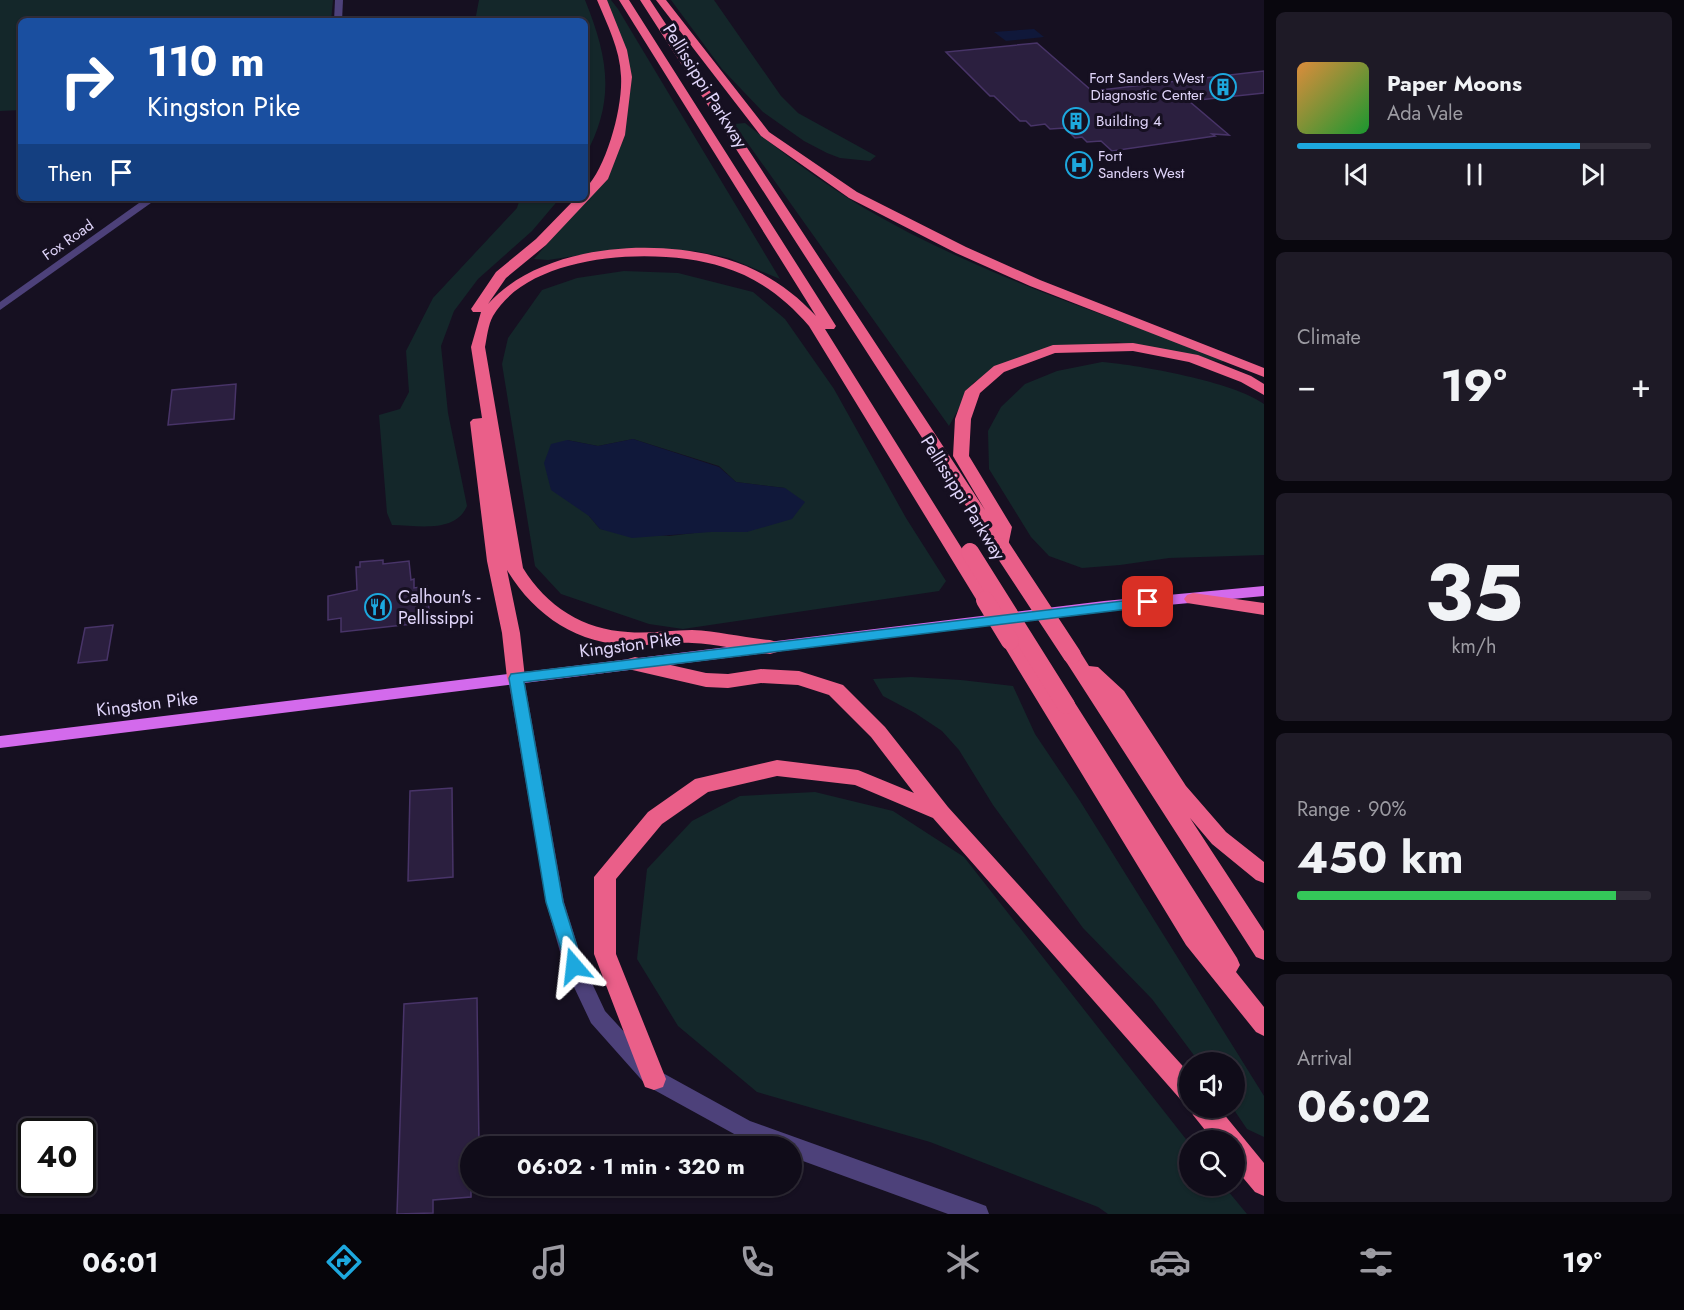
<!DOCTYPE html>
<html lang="en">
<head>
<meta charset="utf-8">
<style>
	body { margin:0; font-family:Jost,sans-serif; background:#1e1a26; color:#f1f3f6; height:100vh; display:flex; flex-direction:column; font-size:22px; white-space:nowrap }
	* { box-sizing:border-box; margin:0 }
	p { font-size:20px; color:#9c9ba2 }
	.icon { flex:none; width:33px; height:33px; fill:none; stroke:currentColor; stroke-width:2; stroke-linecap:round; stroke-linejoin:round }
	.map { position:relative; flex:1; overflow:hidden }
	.side { display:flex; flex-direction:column; gap:12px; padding:12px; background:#09070e; width:420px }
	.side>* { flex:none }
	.hud { position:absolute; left:18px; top:18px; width:570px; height:183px; border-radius:9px; box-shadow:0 2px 4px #0004,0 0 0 2px #302c38; background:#1a4fa0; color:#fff; overflow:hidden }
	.tools { position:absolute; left:1179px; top:1052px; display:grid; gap:12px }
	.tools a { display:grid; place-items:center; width:66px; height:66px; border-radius:50%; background:#100c19; box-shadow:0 2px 4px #0004,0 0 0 2px #302c38; font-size:30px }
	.speed { position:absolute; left:18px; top:1118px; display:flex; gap:12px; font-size:30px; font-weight:700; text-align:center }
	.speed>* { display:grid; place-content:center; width:78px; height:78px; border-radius:50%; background:#100c19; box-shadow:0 2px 4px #0004,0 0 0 2px #302c38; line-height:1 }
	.speed .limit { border:3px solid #111; border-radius:9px; background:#fff; color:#111 }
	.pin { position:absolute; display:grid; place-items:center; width:51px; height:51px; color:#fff; margin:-26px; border-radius:12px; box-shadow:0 3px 9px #0006 }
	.me { position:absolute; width:66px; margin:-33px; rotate:343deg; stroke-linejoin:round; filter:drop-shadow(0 0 4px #0008) }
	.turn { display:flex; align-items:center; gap:21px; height:126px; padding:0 30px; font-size:27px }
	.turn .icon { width:78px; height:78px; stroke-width:2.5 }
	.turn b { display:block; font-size:42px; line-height:51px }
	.then { display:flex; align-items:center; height:57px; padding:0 30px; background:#0003; gap:12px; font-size:22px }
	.big { font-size:45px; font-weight:700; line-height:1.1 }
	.side .tile { flex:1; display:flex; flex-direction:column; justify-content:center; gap:9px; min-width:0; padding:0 21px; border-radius:9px; background:#1e1a26 }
	.side .dial { align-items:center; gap:0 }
	.dial b { font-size:78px; line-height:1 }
	.song { display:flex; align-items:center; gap:18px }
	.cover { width:72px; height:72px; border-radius:9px; background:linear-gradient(135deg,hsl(30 70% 55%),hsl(130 70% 35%)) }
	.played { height:6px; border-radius:3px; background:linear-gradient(90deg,#1da8de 80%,#302c38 80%) }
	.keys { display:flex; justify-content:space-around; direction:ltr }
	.heat { display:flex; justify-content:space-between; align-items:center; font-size:33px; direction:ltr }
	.charge { height:9px; border-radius:4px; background:linear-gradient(90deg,#34c759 90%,#302c38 0) }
	.trip { position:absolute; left:460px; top:1136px; width:342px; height:60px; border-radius:30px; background:#100c19; box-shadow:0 2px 4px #0004,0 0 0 2px #302c38; font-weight:700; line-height:60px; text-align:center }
	.tabs { display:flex; height:96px; justify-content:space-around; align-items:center; background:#06050a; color:#9c9ba2 }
	.tabs .icon { width:42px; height:42px }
	.tabs .on { color:#1da8de }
	.tabs b { font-size:27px; color:#f1f3f6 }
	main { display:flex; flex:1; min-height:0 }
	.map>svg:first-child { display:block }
</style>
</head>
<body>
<main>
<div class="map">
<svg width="1264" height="1214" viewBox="0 0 1264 1214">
	<rect width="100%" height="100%" fill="#161021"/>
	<g fill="#14272a" fill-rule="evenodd">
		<polygon points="0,0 333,0 331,21 21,21 21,110 0,111"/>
		<path d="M479,0H585C608,57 616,100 585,156V21H475Z"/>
		<polygon points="605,0 611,0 618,9 780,279 729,258 695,251 622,249 548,260 534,259 607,175 631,89"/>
		<polygon points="671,0 714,0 781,96 798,113 876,156 870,161 840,158 827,153 804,141 763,112 722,69"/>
		<path d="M745,123C783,153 822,183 864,208C977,274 1104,315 1226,359L1222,362L1117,342L1041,350L1012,360L973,383L949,426L734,124Z"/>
		<path d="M520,198H560L532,231L478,279L454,311L441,346L448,413L467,506C455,534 417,525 392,525L387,513L379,415L400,409L409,392L406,351L433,298L517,208Z"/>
		<path d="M624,271L678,273L753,292L785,319L834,389L906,518L946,581L939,591L683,629L649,624L561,594L535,566L502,364L508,338L542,290L577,278ZM633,439L719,466L736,482L785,488L747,532L711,531L669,536L600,529L589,516L567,440L598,446Z"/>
		<path d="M1102,362C1140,365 1234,382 1264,404V555L1169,558L1120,565L1082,568L1049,556L1031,537L989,469L988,431L1001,407L1025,384L1057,371Z"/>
		<polygon points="911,677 961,680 1013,686 1035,734 1080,801 1264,1096 1264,1137 1247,1129 1232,1107 1234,1107 1234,1062 1199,1062 1152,999 1083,928 993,805 959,750 942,731 915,713 883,696 873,679"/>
		<polygon points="815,792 893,811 964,857 1189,1143 1190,1185 1223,1185 1247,1214 1108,1214 1098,1207 930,1142 757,1092 678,1026 637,959 647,869 692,821 740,796"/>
	</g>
	<g fill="#10183a">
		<polygon points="1034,29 1044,37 1006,41 994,32"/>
		<polygon points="633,439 719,467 736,482 785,488 805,502 792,519 747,532 711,532 632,538 600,529 589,516 551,490 544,463 551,444 567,440 598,446"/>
	</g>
	<g fill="#2b1f3f" stroke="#483468" stroke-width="1.5">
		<polygon points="1037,43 1092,91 1264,71 1264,93 1189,101 1229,135 1212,134 1215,136 1112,151 1101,141 1087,142 1082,137 1075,138 1065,128 1050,129 1045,124 1031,126 1026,121 1020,121 994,96 990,96 946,52"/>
		<polygon points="236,384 234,419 168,425 172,390"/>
		<polygon points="383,560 383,564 409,561 411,580 414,579 414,588 427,586 430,622 341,632 341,618 328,620 328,596 357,590 356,567 360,567 360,562"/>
		<polygon points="113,625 107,660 78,663 85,628"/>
		<polygon points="452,788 453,877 408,881 410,791"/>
		<polygon points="477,998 479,1146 471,1146 471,1197 433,1200 433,1213 397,1214 404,1004"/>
	</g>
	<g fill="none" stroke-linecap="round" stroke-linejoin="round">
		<g fill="#4d417a" fill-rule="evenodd">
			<polygon points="335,0 343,0 342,21 334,21"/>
			<polygon points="146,198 158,198 0,310 0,302"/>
			<polygon points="516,672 522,674 524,678 564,902 584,966 605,1011 661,1072 750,1121 978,1203 986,1206 989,1214 948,1214 792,1157 792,1146 764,1146 736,1135 647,1086 591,1023 564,966 546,902 508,678 510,674"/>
		</g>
		<polygon fill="#d36aec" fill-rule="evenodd" points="1264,586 1264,596 1104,611 0,748 0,736 1104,601"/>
		<g fill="#ea5f89" fill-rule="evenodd">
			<path d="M597,0H607L627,50L632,77L625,135L608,179L546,245L506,278L488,304C544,241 671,235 746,266C772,277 796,294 816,316L619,0H629L836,326L834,329H825L994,600L991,604H979L809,326C786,299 757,277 723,267C660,247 531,251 493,316C488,325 487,337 485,347L523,568C546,606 584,630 628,632C649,634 671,630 692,630C719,631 744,638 770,640L777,642L779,647L777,652L770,654C744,651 718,644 692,643C672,642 652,646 632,645C578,645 534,615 507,570L520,633L525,678L523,683L516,685L509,683L507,678L502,633L487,561L470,422L473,419L482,418L471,347L481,312H473L471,309L496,272L536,239L576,198H585V189C607,167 623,106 621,76C620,49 607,24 597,0Z"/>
			<polygon points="640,0 650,0 985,510 953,456 955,419 965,391 994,366 1053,345 1133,343 1198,355 1251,376 1264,384 1264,395 1241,382 1189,362 1133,351 1055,353 1004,372 980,393 971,419 969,456 1012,527 1007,551 995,551"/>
			<polygon points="656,0 666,0 769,132 857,192 966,247 1040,280 1264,368 1264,377 1030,286 956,253 849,198 761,136"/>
			<polygon points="1193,593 1264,603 1264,615 1187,603 1184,599 1187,595"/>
			<polygon points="1010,635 1017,636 1058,702 1066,698 1073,700 1237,958 1240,965 1236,972 1264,1007 1264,1036 1256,1032 1186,945 1001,641 1003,636"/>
			<polygon points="1072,648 1079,650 1089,666 1098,667 1124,691 1186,786 1226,832 1264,862 1264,883 1256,880 1212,844 1190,818 1264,931 1264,960 1256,957 1065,660 1063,655 1065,650"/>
			<polygon points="635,657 706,673 728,674 761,669 799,671 843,685 885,727 948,807 1190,1074 1190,1103 1181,1100 933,818 855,785 777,776 708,792 662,824 616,879 616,954 666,1079 663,1087 654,1090 645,1087 594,954 594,877 648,812 695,779 777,760 858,770 914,793 871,737 829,695 798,685 761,683 728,688 706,687 628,669 626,664 628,659"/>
			<polygon points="1190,1107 1218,1107 1264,1163 1264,1196 1255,1192 1234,1167 1234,1140 1213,1140 1193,1115"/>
		</g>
		<g stroke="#ea5f89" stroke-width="18">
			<polyline points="1001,547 1072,655"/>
			<polyline points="970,552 1066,705"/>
			<polyline points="985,600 1010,641"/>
		</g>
	</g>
	<polygon fill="#1da8de" stroke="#136d90" stroke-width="1.5" points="1148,598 1153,599 1155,602 1153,606 524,682 563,902 583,966 580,971 574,973 568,971 546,902 509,678 511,674"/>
	<defs>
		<symbol id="building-ring" viewBox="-11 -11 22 22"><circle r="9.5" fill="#161021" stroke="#1da8de" stroke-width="1.5"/><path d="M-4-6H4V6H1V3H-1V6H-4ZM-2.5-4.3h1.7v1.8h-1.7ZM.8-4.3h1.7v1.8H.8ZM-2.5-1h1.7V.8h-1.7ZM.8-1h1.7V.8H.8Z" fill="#1da8de"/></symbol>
		<symbol id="hospital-ring" viewBox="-11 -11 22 22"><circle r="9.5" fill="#161021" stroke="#1da8de" stroke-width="1.5"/><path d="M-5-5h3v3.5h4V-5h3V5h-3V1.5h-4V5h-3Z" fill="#1da8de"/></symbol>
		<symbol id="restaurant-ring" viewBox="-11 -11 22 22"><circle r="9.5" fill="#161021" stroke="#1da8de" stroke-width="1.5"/><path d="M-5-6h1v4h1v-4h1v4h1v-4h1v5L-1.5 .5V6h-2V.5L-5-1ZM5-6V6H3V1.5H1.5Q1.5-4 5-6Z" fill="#1da8de"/></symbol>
	</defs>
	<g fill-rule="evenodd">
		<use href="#building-ring" x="1208" y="72" width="30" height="30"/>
		<use href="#building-ring" x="1061" y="106" width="30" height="30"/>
		<use href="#hospital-ring" x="1064" y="150" width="30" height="30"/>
		<use href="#restaurant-ring" x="363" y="592" width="30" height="30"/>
	</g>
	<g text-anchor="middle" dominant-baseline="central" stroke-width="6" stroke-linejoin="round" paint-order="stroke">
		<g font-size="15" fill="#e0d5fa" stroke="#161021" text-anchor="start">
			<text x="1204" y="78" text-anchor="end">Fort Sanders West<tspan x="1204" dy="17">Diagnostic Center</tspan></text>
			<text x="1096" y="121">Building 4</text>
			<text x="1098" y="156">Fort<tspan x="1098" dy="17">Sanders West</tspan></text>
		</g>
		<g font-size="15" fill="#e0d5fa" stroke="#161021">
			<text transform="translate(68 240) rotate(-35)">Fox Road</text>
		</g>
		<g font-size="18" fill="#e0d5fa" stroke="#161021">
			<text transform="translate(705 86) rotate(58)">Pellissippi Parkway</text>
			<text transform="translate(963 498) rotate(58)">Pellissippi Parkway</text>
			<text transform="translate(630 645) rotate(-7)">Kingston Pike</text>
			<text transform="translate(147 704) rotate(-7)">Kingston Pike</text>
		</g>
		<g font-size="18" fill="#e0d5fa" stroke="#161021" text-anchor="start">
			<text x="398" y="597">Calhoun's -<tspan x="398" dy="21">Pellissippi</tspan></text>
		</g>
	</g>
</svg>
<div class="tools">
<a><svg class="icon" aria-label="sound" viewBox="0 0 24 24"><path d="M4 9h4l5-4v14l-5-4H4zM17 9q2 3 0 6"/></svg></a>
<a><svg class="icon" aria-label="search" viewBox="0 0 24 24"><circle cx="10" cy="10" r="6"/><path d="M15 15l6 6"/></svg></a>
</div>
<div class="speed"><div class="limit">40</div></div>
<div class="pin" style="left:1148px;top:602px;background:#d93025"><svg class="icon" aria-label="arrive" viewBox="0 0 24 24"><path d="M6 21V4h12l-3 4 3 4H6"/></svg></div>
<svg class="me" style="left:574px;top:966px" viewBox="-20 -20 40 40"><path d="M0-17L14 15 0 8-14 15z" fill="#1da8de" stroke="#fff" stroke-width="4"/></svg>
<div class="trip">06:02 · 1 min · 320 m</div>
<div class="hud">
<div class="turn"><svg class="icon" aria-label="right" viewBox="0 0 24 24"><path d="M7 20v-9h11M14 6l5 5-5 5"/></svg><div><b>110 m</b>Kingston Pike</div></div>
<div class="then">Then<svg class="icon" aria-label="arrive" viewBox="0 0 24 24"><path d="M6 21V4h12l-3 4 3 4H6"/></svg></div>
</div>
</div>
<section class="side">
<div class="tile">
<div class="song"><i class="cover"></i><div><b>Paper Moons</b><p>Ada Vale</p></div></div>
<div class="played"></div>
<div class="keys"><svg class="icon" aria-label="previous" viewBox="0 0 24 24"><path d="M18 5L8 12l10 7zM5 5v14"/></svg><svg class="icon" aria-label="pause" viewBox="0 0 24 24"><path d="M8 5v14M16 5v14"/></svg><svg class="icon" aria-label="next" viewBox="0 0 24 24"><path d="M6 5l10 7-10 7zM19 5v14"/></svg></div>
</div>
<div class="tile"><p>Climate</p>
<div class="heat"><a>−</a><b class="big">19°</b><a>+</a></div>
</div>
<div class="tile dial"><b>35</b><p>km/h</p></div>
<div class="tile"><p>Range · 90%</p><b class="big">450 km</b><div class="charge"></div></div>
<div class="tile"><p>Arrival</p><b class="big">06:02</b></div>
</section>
</main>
<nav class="tabs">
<b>06:01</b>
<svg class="icon on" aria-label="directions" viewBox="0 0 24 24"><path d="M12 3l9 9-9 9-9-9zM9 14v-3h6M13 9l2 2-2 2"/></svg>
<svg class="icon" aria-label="music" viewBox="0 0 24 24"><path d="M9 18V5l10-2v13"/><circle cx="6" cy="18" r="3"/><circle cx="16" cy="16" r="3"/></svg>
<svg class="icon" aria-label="phone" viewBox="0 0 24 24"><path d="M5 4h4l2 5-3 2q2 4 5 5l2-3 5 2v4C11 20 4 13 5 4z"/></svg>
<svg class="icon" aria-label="climate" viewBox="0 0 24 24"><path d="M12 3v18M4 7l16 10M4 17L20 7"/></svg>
<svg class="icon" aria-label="car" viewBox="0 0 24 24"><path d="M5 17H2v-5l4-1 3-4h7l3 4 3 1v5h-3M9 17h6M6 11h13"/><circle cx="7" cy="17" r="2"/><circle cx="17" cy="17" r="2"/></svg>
<svg class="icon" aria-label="filters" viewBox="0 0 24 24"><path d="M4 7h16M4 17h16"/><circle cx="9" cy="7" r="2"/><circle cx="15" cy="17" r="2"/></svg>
<b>19°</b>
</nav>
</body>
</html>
